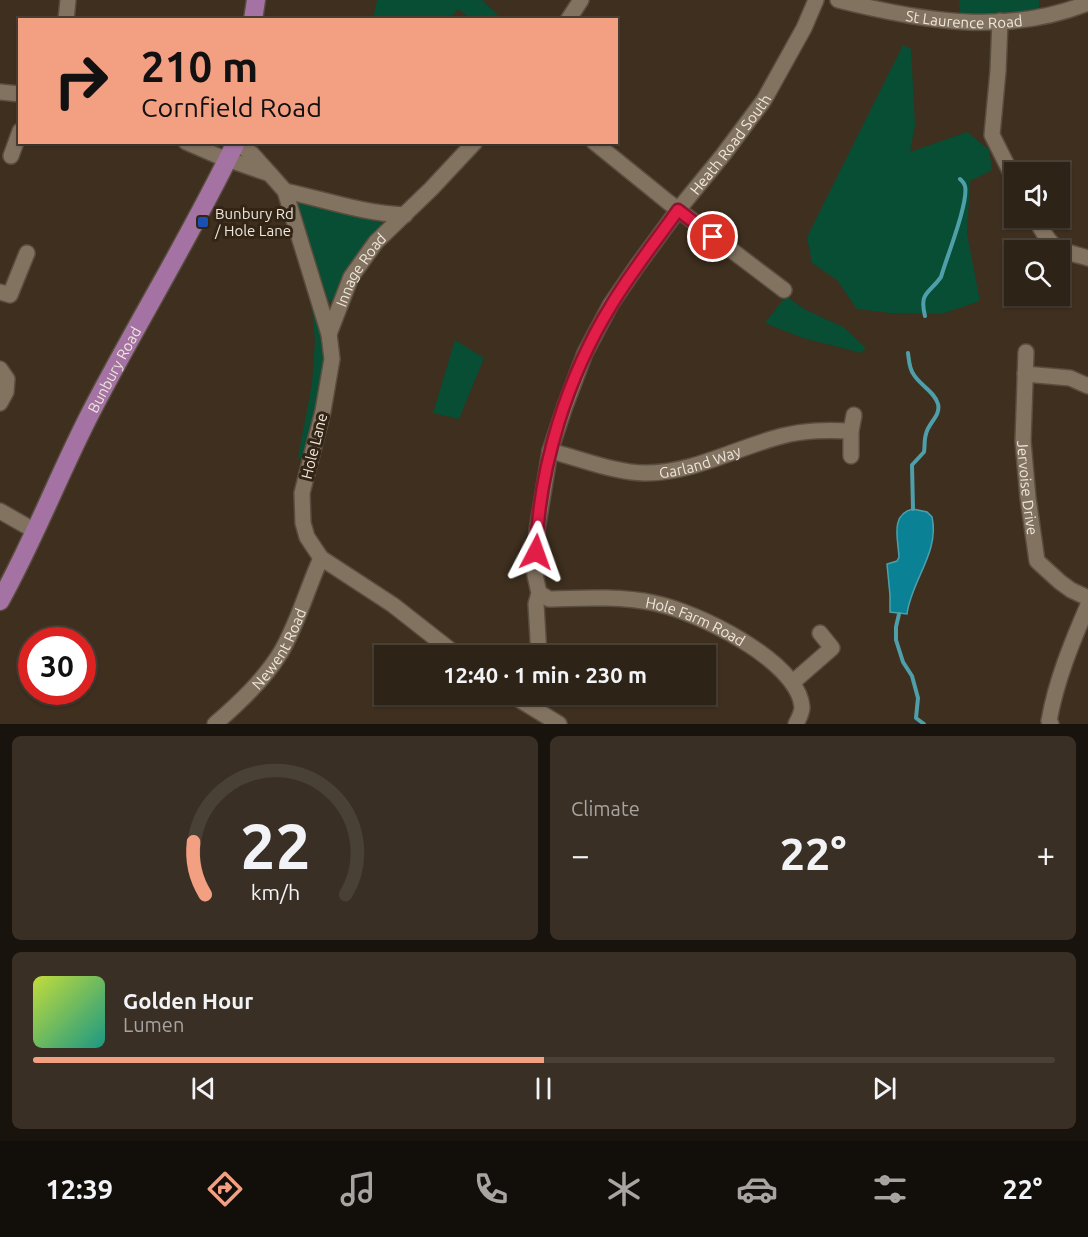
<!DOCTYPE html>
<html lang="en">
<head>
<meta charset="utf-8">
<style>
	body { margin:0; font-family:Ubuntu,sans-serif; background:#3a2f24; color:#f1f3f6; height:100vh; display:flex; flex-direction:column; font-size:22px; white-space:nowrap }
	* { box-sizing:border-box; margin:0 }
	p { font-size:20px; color:#a7a4a1 }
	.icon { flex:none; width:33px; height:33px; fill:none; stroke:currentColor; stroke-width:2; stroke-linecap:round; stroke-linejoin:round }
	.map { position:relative; height:724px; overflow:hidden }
	.panel { display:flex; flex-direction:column; gap:12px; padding:12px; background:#19130d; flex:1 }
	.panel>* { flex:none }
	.guide { position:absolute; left:18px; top:18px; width:600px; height:126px; border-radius:0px; box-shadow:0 2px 4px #0004,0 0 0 2px #494036; background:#f39f82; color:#111; overflow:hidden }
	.tools { position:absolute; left:1004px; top:162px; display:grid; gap:12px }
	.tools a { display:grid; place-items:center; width:66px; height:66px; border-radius:0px; background:#2e2317; box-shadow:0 2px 4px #0004,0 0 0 2px #494036; font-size:30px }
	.speed { position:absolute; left:18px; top:627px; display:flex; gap:12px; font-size:30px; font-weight:700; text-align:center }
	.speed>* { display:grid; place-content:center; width:78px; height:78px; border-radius:50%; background:#2e2317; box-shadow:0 2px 4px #0004,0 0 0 2px #494036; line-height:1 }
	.speed .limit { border:9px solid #d22; background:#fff; color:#111 }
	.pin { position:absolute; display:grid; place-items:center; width:51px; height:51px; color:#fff; margin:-26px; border:3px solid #fff; border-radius:50%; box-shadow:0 2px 6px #0007 }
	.me { position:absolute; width:66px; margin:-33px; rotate:4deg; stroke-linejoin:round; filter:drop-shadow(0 0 4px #0008) }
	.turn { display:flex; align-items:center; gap:21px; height:126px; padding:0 24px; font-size:27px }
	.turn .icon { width:78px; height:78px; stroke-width:2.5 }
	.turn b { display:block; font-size:42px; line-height:51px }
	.big { font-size:45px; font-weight:700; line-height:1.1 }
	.panel .widget { flex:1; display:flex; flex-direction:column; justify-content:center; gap:9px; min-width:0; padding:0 21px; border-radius:9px; background:#3a2f24 }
	.panel .dial { align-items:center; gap:0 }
	.dial svg { height:156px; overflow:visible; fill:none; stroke:#494036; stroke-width:7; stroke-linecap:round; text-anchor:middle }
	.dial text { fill:#f1f3f6; stroke:none }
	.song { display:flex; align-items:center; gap:18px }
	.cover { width:72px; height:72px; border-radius:9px; background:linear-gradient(135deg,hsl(70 70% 55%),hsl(170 70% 35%)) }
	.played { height:6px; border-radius:3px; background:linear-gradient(90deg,#f39f82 50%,#494036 50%) }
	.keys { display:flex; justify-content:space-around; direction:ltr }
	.heat { display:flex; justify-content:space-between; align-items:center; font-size:33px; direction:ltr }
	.panel .tiles { flex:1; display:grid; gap:12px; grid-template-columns:1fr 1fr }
	.widget:last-child { grid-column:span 2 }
	.trip { position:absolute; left:374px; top:645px; width:342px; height:60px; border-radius:0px; background:#2e2317; box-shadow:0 2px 4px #0004,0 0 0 2px #494036; font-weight:700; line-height:60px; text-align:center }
	.tab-bar { display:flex; height:96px; justify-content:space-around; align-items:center; background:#120e09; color:#a7a4a1 }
	.tab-bar .icon { width:42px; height:42px }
	.tab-bar .active { color:#f39f82 }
	.tab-bar b { font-size:27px; color:#f1f3f6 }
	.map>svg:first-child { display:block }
</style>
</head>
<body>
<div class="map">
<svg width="1088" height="724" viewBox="0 0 1088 724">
	<rect width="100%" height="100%" fill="#3e2f1f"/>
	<g fill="#074e34">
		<polygon points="377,0 482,0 502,19 471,19 458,9 449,19 373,19"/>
		<polygon points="959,0 1039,0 1039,11 996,16 960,14"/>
		<polygon points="903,45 911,49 915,125 910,152 967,132 989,150 992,170 970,181 967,234 980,301 941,314 890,313 857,309 837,280 812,263 807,237"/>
		<polygon points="295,199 386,224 334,300 329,302"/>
		<polygon points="786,296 804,309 843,327 866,348 861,353 854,351 803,338 765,323"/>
		<polygon points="311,298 327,341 322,392 302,460 298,457 312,384 315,341"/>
		<polygon points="455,340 484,358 459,419 433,413"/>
	</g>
	<path fill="#0a8194" stroke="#4f9faa" stroke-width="1.5" d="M913,509L927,512L932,517C940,552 911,581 907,614L890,612V595L887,564L897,561L899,557C898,539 890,514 913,509Z"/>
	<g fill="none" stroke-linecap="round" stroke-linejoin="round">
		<g stroke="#4f9faa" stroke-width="4">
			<path d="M925,316C919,292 929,294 941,277C946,259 969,202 965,186C964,182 963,182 960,179"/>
			<path d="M908,353C909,360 909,369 914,375C920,385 935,392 938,404C941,416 928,423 926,434C924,440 925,446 924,452L912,465L913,509"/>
			<polyline points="899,614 896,627 896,640 903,662 912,676 918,698 916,718 924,724"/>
		</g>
		<defs>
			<g id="minor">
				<path id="s1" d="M838,0C921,21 1006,36 1088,3"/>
				<polyline points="66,20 68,0"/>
				<polyline points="568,20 581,0"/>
				<polyline points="1000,21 998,71 992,135 1014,179"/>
				<polyline points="0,92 20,94"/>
				<polyline points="186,142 218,156 270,174 252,154 236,142"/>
				<polyline points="594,142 668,202 784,290"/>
				<polyline points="11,156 20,131"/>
				<polyline points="270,174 285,191 329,334 332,359 323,411 302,493 303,523 307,537 321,558 393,605 458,656"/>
				<path d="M285,191C327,200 361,213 405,215"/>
				<path d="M1035,218C1053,250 1053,248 1088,258"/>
				<polyline points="0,292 10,295 27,253"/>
				<path id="s2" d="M329,334L351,277L376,242L431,189L475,142"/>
				<path id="s3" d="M1026,352L1023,441L1028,498L1037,561L1060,582L1071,590L1088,598"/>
				<polyline points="0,369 7,379 6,392 0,403"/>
				<polyline points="1025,374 1070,378 1088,386"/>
				<path id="s4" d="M550,451C579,458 615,473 645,473C694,473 735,448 782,436C805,430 827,430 851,431"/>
				<polyline points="851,456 851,431 854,415"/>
				<polyline points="0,511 35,531"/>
				<path id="s5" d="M539,593L549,599C584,598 620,596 654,603C695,611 798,660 802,707C802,713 799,718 796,724"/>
				<path id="s6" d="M539,656L536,604L539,593L535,575L537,530L550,451L565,406L585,353L611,304L637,266L678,210L723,155L764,100L804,28L816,0"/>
				<polyline points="793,682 832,648 820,633"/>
				<polyline points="510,694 559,724"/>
				<path id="s7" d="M215,724C239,703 264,680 281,652C298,623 307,589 321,558"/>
				<path d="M1051,724L1049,721C1056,681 1072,642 1088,605"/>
			</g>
			<g id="major">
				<polyline points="253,20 256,0"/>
				<path id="s8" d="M0,601C34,540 59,474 91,412C138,321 192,234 236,142"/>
			</g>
		</defs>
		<use href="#minor" stroke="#594d3f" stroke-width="18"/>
		<use href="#major" stroke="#594d3f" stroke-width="21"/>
		<use href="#minor" stroke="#827260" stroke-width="15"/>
		<use href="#major" stroke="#a473a3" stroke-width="18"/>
	</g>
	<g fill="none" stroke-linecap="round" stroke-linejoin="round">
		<defs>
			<path id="route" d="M536,552C539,467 567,377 612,304C632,271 656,241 678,210L713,237"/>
		</defs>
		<use href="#route" stroke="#92132f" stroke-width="15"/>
		<use href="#route" stroke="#e11d48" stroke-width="10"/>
	</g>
	<rect fill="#1a4fb4" stroke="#332516" stroke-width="2" x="197" y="216" width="12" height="12" rx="3"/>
	<g text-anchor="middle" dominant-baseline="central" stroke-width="6" stroke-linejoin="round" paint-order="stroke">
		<g font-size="15" fill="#efe6dc" stroke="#332516">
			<text stroke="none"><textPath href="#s1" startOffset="128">St Laurence Road</textPath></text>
			<text stroke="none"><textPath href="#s6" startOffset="566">Heath Road South</textPath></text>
			<text stroke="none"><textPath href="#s2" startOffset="72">Innage Road</textPath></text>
			<text stroke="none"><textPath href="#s8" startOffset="258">Bunbury Road</textPath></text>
			<text transform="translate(314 446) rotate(-76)">Hole Lane</text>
			<text stroke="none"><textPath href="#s4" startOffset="154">Garland Way</textPath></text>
			<text stroke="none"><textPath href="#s3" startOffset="136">Jervoise Drive</textPath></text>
			<text stroke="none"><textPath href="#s5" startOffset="162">Hole Farm Road</textPath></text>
			<text stroke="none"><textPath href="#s7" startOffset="100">Newent Road</textPath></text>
		</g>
		<g font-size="15" fill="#efe6dc" stroke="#332516" text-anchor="start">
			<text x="215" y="213">Bunbury Rd<tspan x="215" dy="17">/ Hole Lane</tspan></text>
		</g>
	</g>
</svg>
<div class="tools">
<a><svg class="icon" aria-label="sound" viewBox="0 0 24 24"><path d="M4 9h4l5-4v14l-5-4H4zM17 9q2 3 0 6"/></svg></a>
<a><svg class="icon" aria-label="search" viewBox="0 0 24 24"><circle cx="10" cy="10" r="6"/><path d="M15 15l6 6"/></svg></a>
</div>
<div class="speed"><div class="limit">30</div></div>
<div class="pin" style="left:713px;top:237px;background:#d93025"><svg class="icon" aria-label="arrive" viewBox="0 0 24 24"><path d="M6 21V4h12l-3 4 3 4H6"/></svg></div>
<svg class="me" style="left:536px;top:552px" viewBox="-20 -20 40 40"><path d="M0-17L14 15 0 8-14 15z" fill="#e11d48" stroke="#fff" stroke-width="4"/></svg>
<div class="trip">12:40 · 1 min · 230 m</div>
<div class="guide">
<div class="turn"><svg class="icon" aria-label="right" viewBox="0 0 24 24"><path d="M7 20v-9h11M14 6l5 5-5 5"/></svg><div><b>210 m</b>Cornfield Road</div></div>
</div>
</div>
<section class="panel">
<div class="tiles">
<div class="widget dial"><svg viewBox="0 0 100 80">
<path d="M14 69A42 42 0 1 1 86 69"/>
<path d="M14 69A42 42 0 0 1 8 42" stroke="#f39f82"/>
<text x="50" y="56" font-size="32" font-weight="700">22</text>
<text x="50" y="72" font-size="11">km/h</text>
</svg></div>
<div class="widget"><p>Climate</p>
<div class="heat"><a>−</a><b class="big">22°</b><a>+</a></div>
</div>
<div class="widget">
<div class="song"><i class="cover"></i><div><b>Golden Hour</b><p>Lumen</p></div></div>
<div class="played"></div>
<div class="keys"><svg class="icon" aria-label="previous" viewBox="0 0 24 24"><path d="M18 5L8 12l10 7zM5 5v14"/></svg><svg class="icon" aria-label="pause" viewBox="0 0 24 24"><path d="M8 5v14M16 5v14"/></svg><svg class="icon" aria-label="next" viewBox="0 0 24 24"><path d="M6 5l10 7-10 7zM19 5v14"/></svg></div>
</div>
</div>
</section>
<nav class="tab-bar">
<b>12:39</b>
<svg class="icon active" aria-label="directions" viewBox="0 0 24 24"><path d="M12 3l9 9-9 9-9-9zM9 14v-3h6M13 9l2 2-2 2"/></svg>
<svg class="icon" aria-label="music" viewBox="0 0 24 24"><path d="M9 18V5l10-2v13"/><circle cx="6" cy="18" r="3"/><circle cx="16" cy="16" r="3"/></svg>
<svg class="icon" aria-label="phone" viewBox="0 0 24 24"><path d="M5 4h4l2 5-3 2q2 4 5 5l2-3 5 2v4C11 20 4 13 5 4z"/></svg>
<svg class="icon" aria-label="climate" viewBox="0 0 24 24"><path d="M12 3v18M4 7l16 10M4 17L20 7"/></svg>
<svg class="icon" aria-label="car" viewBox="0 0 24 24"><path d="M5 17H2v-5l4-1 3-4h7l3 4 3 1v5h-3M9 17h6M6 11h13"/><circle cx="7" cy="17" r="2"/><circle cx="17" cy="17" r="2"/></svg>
<svg class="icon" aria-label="filters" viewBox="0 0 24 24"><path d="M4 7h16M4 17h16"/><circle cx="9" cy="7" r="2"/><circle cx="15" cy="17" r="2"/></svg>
<b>22°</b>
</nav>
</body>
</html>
